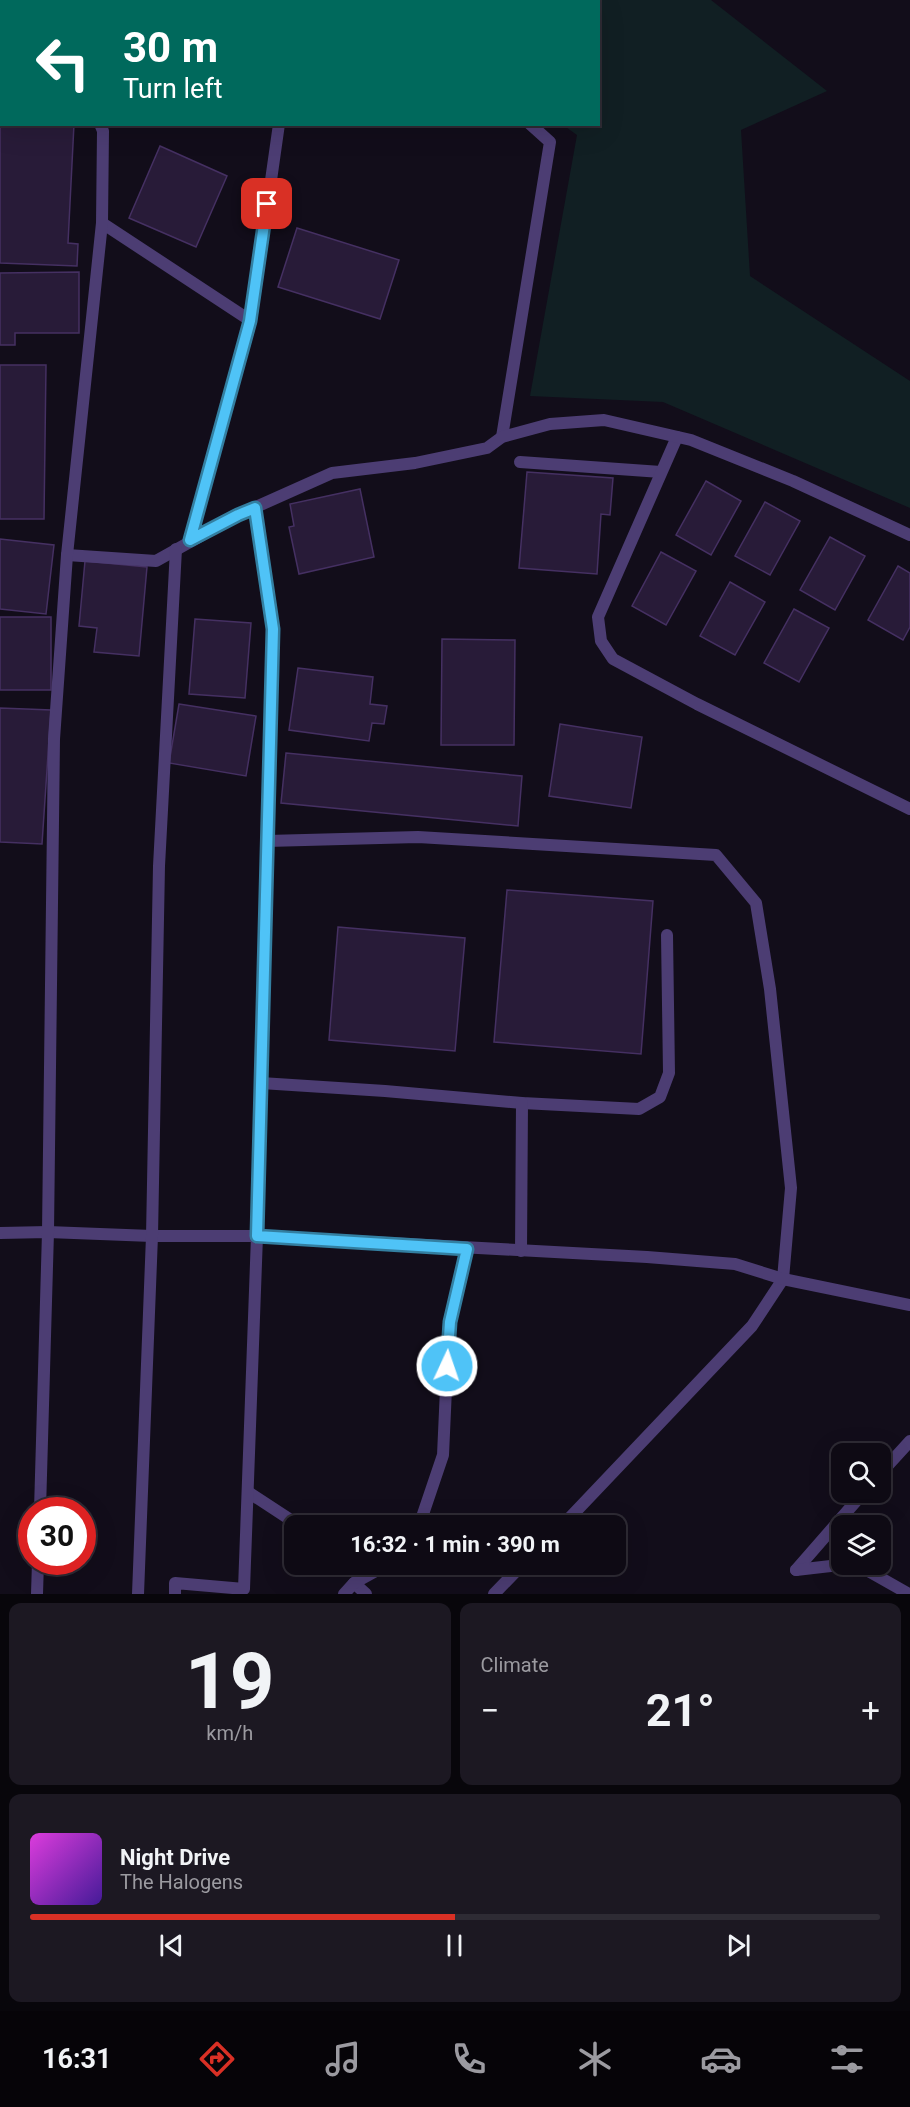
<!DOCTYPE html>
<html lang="en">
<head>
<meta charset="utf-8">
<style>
	body { margin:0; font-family:Roboto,sans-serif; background:#1c1822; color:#f1f3f6; height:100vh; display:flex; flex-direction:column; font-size:22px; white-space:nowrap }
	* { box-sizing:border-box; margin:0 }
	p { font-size:20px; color:#9b9aa0 }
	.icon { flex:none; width:33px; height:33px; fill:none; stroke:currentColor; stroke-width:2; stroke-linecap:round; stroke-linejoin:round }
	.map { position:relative; height:1594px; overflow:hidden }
	.details { display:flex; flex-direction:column; gap:9px; padding:9px; background:#08060b; flex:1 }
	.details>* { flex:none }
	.hud { position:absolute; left:0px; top:0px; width:600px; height:126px; box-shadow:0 6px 24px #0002,0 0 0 2px #2e2b34; background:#00695c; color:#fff; overflow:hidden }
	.buttons { position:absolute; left:831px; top:1443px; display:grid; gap:12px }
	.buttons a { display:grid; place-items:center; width:60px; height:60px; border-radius:12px; background:#0e0a14; box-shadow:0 6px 24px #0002,0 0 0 2px #2e2b34; font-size:30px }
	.speed { position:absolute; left:18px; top:1497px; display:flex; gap:12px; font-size:30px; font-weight:700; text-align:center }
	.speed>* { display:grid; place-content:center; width:78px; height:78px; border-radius:50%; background:#0e0a14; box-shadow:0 6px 24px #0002,0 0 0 2px #2e2b34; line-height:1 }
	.speed .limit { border:9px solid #d22; background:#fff; color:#111 }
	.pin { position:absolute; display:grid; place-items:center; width:51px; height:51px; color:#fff; margin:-26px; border-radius:12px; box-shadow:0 3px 9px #0006 }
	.me { position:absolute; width:66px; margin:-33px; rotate:3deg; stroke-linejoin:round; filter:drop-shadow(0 0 4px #0008) }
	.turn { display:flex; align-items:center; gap:21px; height:126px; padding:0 24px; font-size:27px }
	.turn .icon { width:78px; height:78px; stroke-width:2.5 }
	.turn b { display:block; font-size:42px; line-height:51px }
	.big { font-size:45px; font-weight:700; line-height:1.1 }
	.details .card { flex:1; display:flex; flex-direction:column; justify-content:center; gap:9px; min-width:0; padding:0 21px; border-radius:12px; background:#1c1822 }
	.details .dial { align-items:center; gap:0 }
	.dial b { font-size:78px; line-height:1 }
	.song { display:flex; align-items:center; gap:18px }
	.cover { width:72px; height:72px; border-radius:9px; background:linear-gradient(135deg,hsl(300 70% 55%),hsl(260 70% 35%)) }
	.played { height:6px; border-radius:3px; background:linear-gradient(90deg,#d93025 50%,#2e2b34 50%) }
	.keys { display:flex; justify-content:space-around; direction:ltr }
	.heat { display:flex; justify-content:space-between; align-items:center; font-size:33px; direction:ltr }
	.details .tiles { flex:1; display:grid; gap:9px; grid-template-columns:1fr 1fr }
	.card:last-child { grid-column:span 2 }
	.trip { position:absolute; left:284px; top:1515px; width:342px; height:60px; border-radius:12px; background:#0e0a14; box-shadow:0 6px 24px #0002,0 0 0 2px #2e2b34; font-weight:700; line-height:60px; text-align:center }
	.dock { display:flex; height:96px; justify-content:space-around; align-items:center; background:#060408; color:#9b9aa0 }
	.dock .icon { width:42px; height:42px }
	.dock .active { color:#d93025 }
	.dock b { font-size:27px; color:#f1f3f6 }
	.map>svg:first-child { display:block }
</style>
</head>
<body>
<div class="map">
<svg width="910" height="1594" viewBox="0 0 910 1594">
	<rect width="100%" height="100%" fill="#120d1a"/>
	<polygon fill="#111f23" points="398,0 711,0 827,91 741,130 750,276 910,381 910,508 663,402 530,396 577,135 563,125 598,124 598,2 400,2"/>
	<g fill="#281b38" stroke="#453062" stroke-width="1.5">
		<polygon points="16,0 122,0 121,2"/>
		<polygon points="0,116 2,124 74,124 68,243 78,244 77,266 0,263"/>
		<polygon points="160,146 227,176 196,247 129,218"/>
		<polygon points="297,228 399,260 380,319 278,287"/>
		<polygon points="79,272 79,333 15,333 15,345 0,345 0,273"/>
		<polygon points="0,365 46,365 44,519 0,519"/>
		<polygon points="527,472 613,478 610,515 601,514 597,574 519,568"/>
		<polygon points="706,481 741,501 711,555 676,535"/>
		<polygon points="360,489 374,557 299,574 289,527 294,526 290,504"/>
		<polygon points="765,502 800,521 770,575 735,556"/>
		<polygon points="830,537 865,556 835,610 800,590"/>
		<polygon points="0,539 54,545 46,614 0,609"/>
		<polygon points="661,552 696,571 666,625 632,606"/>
		<polygon points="85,561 147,567 139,656 94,652 97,628 79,626"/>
		<polygon points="898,566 910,573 910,627 903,640 868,620"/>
		<polygon points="730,582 765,602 735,655 700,636"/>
		<polygon points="794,609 829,628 799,682 764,663"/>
		<rect x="0" y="617" width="51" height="73"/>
		<polygon points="195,619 251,623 245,698 189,694"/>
		<polygon points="442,639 515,640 514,745 441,745"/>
		<polygon points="298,668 373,677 370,704 387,706 384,724 372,723 369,741 289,730"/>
		<polygon points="179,704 256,716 246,776 169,763"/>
		<polygon points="0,708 51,710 42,844 0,842"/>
		<polygon points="560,724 642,737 631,808 549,796"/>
		<polygon points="286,753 522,776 518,826 281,803"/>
		<polygon points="507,890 653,901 641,1054 494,1042"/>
		<polygon points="338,927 465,938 455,1051 329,1040"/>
	</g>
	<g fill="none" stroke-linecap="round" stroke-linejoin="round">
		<polyline stroke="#4c3d73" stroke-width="12" points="520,462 661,472"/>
		<g stroke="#4c3d73" stroke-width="12">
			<polyline points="369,0 372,2"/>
			<polyline points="296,2 297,0"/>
			<polyline points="0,92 2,92"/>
			<polyline points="102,223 251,321"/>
			<polyline points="502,437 550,142 530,124"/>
			<polyline points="677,437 598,617 601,641 613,659 697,704 910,809"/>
			<polyline points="190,540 251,321 279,124"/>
			<polyline points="67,555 156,561 238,515 332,473 415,463 487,448 502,437 550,424 604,420 691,440 793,481 910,535"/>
			<polyline points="267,841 418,837 716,855 756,903 770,989 791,1188 783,1279 752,1326 562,1526"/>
			<polyline points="261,1083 385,1091 522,1103 639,1109 660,1097 669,1073 667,935"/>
			<polyline points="0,1233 48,1232 152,1236 257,1236 647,1257 735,1264 783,1279 910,1305"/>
			<polyline points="521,1251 522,1103"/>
			<polyline points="880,1474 910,1441"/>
			<polyline points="248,1492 300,1526"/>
			<polyline points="40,1510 48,1232 54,739 67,555 102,223 103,131 100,124"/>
			<polyline points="416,1526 421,1520 443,1455 449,1322 467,1249"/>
			<polyline points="856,1564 909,1594"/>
			<polyline points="796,1570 864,1492"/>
			<polyline points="796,1570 848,1564"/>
			<polyline points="354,1583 366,1594"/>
			<polyline points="37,1594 38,1562"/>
			<polyline points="138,1594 152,1236 159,866 176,549"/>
			<polyline points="175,1594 175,1583 244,1589 257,1236 273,629 255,509"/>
			<polyline points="344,1594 354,1583 374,1572 381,1564"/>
			<polyline points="494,1594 523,1564"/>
		</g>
	</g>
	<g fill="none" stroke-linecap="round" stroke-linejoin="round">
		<defs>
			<polyline id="route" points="267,204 250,321 190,540 238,515 255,508 273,629 257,1236 467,1249 450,1322 447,1366"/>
		</defs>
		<use href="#route" stroke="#337fa1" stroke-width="15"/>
		<use href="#route" stroke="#4fc3f7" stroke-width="10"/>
	</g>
</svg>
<div class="buttons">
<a><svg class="icon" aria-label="search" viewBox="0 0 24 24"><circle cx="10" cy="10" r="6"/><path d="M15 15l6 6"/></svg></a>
<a><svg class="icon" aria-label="layers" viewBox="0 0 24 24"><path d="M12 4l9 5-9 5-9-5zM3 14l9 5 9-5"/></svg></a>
</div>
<div class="speed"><div class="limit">30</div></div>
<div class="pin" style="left:267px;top:204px;background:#d93025"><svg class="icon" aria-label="arrive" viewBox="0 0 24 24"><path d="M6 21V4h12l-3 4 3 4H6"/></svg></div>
<svg class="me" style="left:447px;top:1366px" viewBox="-20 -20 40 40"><circle r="17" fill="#4fc3f7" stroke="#fff" stroke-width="3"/><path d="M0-11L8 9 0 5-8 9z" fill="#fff"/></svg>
<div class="trip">16:32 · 1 min · 390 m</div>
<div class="hud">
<div class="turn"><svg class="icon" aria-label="left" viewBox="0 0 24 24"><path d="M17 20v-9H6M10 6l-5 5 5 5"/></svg><div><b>30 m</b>Turn left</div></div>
</div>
</div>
<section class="details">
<div class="tiles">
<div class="card dial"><b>19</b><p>km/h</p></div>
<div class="card"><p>Climate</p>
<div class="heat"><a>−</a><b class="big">21°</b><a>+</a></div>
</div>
<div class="card">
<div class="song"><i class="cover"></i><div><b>Night Drive</b><p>The Halogens</p></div></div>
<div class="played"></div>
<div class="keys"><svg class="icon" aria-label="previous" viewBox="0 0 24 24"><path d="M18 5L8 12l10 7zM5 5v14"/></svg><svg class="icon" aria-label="pause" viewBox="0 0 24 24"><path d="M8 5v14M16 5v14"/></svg><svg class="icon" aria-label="next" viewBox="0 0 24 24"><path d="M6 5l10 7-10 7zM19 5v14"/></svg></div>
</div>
</div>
</section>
<nav class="dock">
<b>16:31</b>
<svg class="icon active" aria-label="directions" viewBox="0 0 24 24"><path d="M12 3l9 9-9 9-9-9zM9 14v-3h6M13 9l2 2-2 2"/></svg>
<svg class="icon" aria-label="music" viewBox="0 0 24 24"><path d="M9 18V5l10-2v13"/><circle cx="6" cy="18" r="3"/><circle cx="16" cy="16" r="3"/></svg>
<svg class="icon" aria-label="phone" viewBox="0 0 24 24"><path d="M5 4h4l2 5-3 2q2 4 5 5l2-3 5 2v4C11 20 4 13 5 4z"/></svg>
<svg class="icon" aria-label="climate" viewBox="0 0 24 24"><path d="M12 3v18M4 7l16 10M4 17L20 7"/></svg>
<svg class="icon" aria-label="car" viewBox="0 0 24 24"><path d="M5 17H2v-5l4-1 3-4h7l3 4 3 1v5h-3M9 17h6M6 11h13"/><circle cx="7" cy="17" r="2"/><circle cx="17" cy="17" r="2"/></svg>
<svg class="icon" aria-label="filters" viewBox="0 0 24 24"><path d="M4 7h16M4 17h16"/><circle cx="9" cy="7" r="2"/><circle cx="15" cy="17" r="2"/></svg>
</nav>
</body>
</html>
